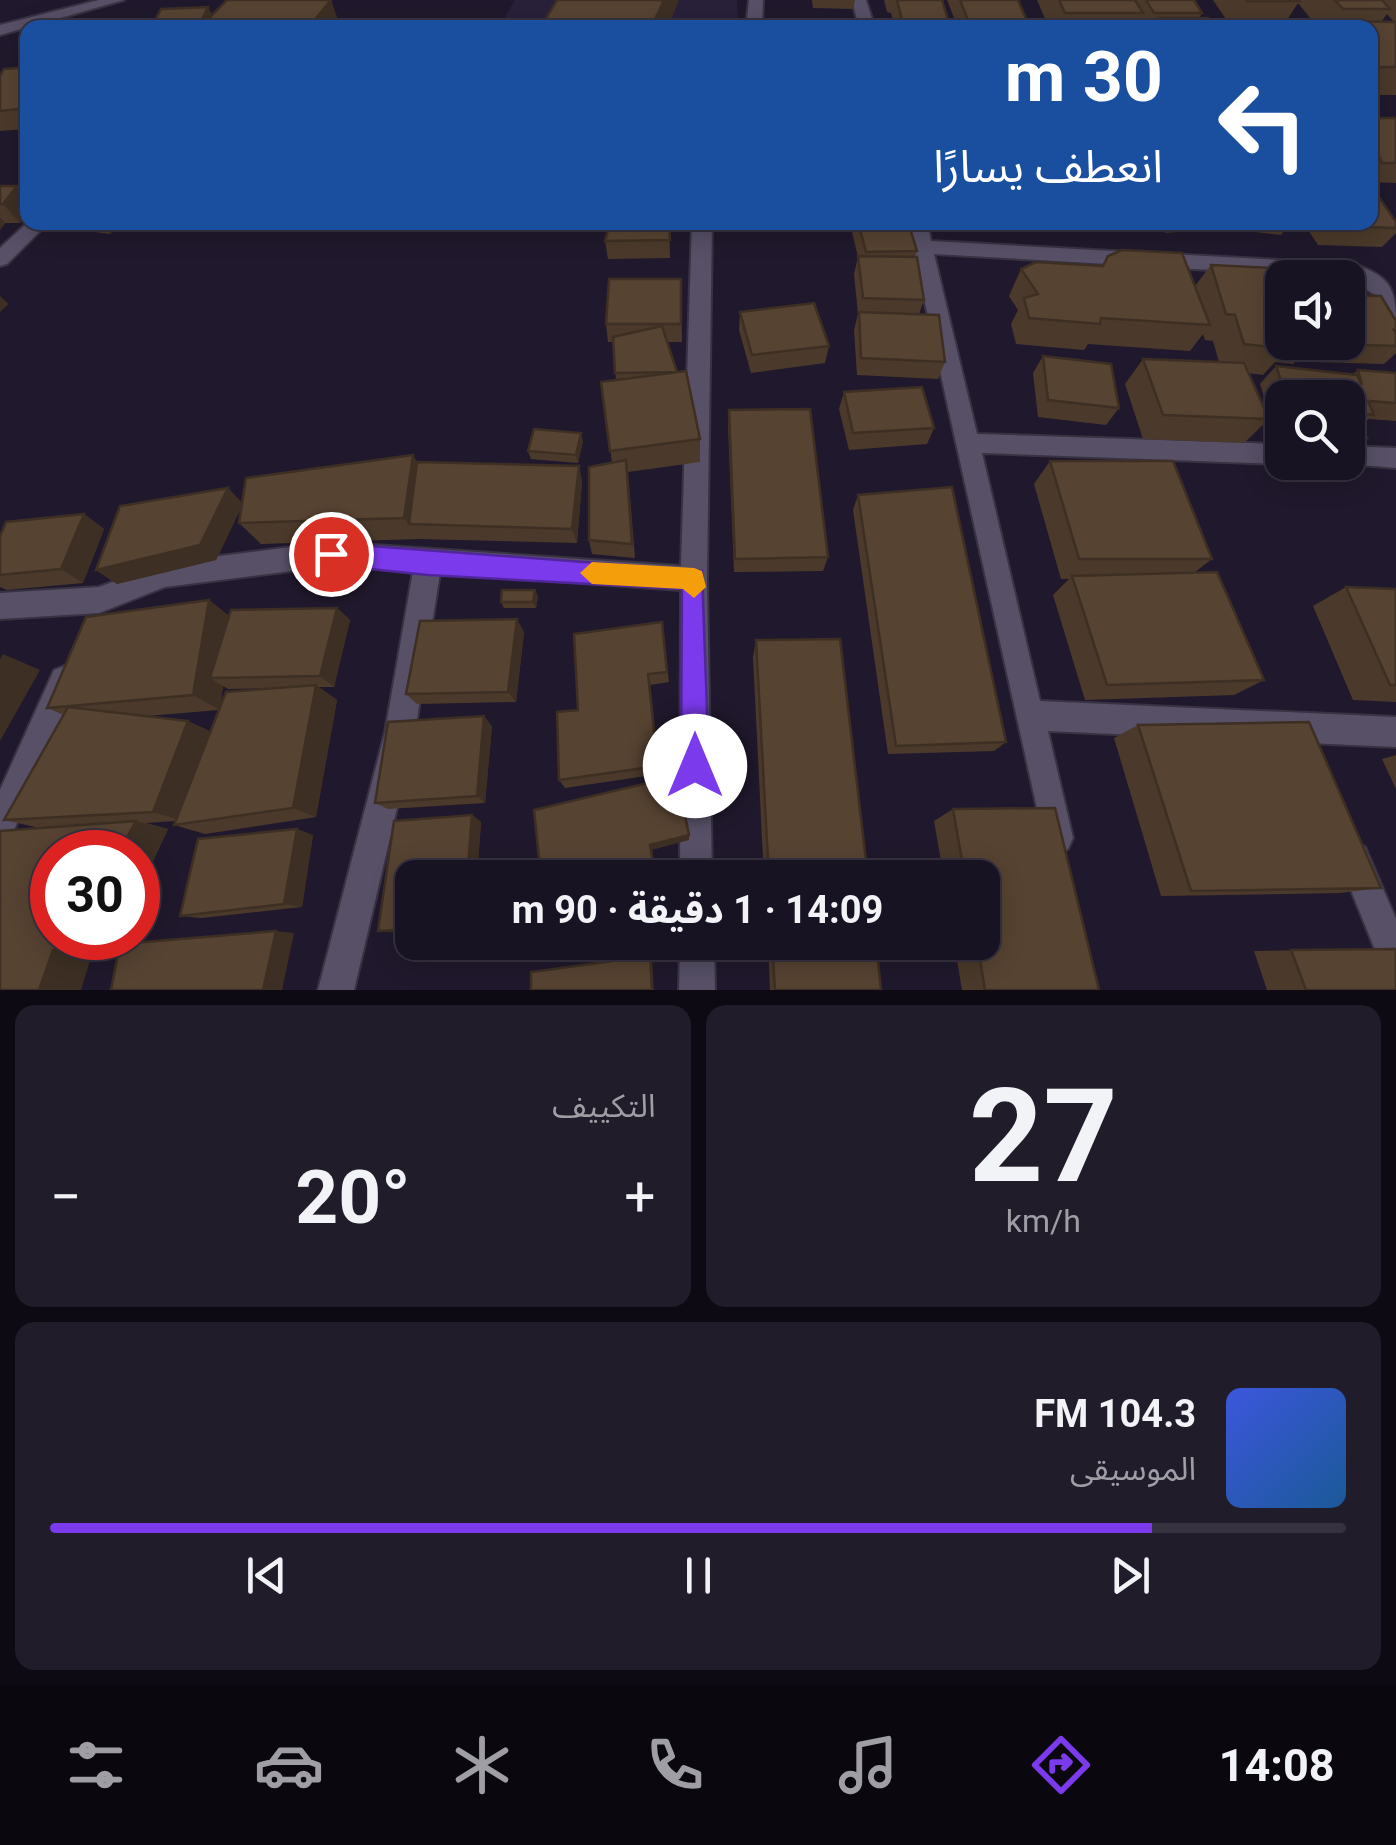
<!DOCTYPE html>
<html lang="ar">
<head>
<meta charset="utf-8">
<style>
	body { margin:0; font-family:Roboto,"Noto Sans Arabic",sans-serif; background:#211c2a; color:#f1f3f6; direction:rtl; height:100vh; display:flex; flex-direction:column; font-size:38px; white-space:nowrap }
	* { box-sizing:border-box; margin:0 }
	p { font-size:32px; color:#9f9ea5 }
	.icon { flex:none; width:55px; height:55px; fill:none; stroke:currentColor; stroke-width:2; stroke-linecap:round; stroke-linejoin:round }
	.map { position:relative; height:990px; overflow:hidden; direction:ltr }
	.details { display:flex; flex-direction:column; gap:15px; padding:15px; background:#0d0a13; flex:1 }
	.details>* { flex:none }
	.top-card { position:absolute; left:20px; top:20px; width:1358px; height:210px; border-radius:20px; box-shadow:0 5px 25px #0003,0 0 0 2px #363240; direction:rtl; background:#1a4fa0; color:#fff; overflow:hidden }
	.controls { position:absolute; left:1265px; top:260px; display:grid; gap:20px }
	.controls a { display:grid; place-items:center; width:100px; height:100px; border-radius:20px; background:#181322; box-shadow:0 5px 25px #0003,0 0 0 2px #363240; font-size:50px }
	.speed { position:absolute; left:30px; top:830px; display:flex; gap:20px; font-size:50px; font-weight:700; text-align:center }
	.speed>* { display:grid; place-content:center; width:130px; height:130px; border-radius:50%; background:#181322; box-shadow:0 5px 25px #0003,0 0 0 2px #363240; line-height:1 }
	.speed .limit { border:15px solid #d22; background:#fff; color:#111 }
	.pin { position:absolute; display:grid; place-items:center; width:85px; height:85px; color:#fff; margin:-42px; border:5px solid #fff; border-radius:50%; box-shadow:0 2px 10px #0007 }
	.me { position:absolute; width:110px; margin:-55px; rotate:0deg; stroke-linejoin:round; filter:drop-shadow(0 0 8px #0008) }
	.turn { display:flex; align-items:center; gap:35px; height:210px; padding:0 50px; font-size:45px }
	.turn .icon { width:130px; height:130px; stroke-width:2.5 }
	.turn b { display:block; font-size:70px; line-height:85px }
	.big { font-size:75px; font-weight:700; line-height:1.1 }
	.details .card { flex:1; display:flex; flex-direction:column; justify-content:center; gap:15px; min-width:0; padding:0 35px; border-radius:20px; background:#211c2a }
	.details .dial { align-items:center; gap:0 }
	.dial b { font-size:130px; line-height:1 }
	.song { display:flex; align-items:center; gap:30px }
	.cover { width:120px; height:120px; border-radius:15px; background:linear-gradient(135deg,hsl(230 70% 55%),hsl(210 70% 35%)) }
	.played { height:10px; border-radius:5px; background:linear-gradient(90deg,#7c3aed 85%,#363240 85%) }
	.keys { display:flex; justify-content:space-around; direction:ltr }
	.heat { display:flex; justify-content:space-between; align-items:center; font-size:55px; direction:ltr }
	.details .tiles { flex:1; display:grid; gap:15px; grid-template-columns:1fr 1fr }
	.card:last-child { grid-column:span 2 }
	.trip { position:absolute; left:395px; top:860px; width:605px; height:100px; border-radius:20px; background:#181322; box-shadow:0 5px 25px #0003,0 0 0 2px #363240; font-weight:700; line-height:100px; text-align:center; direction:rtl }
	.menu { display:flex; height:160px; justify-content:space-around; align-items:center; background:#0a080e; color:#9f9ea5 }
	.menu .icon { width:70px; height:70px }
	.menu .selected { color:#7c3aed }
	.menu b { font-size:45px; color:#f1f3f6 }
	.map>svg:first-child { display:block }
</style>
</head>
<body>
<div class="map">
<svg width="1396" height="990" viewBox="0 0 1396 990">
	<rect width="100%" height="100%" fill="#20192d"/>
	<polygon fill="#29203a" points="515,0 737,0 738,27 499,28"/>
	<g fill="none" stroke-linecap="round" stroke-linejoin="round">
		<defs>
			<g id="minor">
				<polygon points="99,0 124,0 0,35 0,25"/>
				<polygon points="749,0 763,0 762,28 746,28"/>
				<polygon points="852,0 866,0 875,28 859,28"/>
				<polygon points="28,222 49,222 7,264 0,266 0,248"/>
				<polygon points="692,222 712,222 707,579 712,878 680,878 681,590 440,573 415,732 354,990 318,990 385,732 413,571 331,566 165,587 99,613 0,619 0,593 99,587 164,563 331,542 681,566"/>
				<path d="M907,222H927L931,241L1353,264C1387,275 1396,286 1396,321L1388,318L1375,295L1348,278L934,254L977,434L1282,444V462H1286L1282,464L982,453L1040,701L1396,717V747L1048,731L1073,838L1068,849L1057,854L1046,849Z"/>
				<polygon points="1348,446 1396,448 1396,468 1339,463 1348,462"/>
				<polygon points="64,666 74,670 78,680 11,837 0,842 0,790 54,670"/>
				<polygon points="1354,842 1365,847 1396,919 1396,977 1384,972 1338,858 1343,847"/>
				<polygon points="680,942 714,942 715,990 679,990"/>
			</g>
		</defs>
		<use href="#minor" stroke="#383242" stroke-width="4"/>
		<use href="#minor" fill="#575067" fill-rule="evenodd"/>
	</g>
	<g fill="#4b3a2b" fill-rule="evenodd">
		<polygon points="812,0 855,0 853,9 813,8"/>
		<polygon points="884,0 942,0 948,20 946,28 895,28 891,13 887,12"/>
		<polygon points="947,0 1018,0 1030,28 958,28"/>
		<polygon points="1037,0 1194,0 1202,13 1199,18 1214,28 1049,28"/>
		<path d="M1213,0H1396V95H1370V28H1318L1298,3L1285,23L1309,28H1232ZM1387,14L1394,22H1381Z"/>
		<polygon points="212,15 341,27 151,28"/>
		<polygon points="28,67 28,129 0,131 0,76"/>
		<polygon points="1370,118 1396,118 1396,183 1370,182"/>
		<polygon points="0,186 17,186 28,198 28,213 20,223 5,223 0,230"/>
		<polygon points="51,222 120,222 110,234 55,227"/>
		<polygon points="669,222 670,258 608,259 605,241"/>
		<polygon points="770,222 807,222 806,232 770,231"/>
		<polygon points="839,222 908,222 917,251 915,257 924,300 919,314 945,362 938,379 857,375 854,330 858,314 854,274 858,257 852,232 854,226 839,226"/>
		<polygon points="968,222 1034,222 1031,228 969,229"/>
		<polygon points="1160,222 1195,222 1190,231 1165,233"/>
		<polygon points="1228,222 1291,222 1281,235 1230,229"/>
		<polygon points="1303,222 1396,222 1396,233 1382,247 1318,245"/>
		<polygon points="1211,265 1282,278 1282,342 1348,342 1396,321 1396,353 1384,364 1315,362 1309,348 1293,364 1275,362 1263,375 1248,373 1269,419 1244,443 1143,439 1125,384 1143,359 1219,362 1213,341 1205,340 1203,334 1190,351 1088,344 1084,350 1016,344 1011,324 1018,310 1009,296 1021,269 1195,286"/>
		<polygon points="681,279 682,342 667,342 700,439 700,462 628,472 635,558 592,554 589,540 612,462 601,382 616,380 613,342 608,342 606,324"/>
		<polygon points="740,312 829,346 825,363 751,373 739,330"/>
		<polygon points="1043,356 1119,408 1106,425 1038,417 1033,373"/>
		<polygon points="1276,366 1353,374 1358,370 1396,373 1396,421 1369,419 1361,425 1367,438 1348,453 1348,398 1282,398 1282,448 1280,448 1260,384"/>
		<polygon points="844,392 934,428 927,444 849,450 839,409"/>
		<polygon points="729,410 828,557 823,571 734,572 728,426"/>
		<polygon points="583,441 578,463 531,459 528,451"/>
		<polygon points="413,455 417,462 579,466 582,482 577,543 418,539 261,544 239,523 241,508 216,560 117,584 96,570 228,488 242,503"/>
		<polygon points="1050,461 1212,559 1195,572 1264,680 1234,695 1085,700 1053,595 1069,579 1061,579 1034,484"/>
		<polygon points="858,495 1006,742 994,751 888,754 853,510"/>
		<polygon points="84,514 104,529 83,583 7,590 0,587 0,536"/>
		<polygon points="1346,587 1396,589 1396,702 1353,700 1313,606"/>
		<polygon points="535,590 538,597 536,608 504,608 501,602"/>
		<path d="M209,600L229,616L337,608L350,620L334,687H318L337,700L316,817L205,834L174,825L175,821L146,823L168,829L138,893V852L52,938H116L110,950L93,951L0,990L40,828L4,820L64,715L47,708ZM223,686L228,689L285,688L220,708ZM219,710L211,732L188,721L147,716Z"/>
		<polygon points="662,622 669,682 650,685 660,774 565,788 559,780 578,710"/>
		<polygon points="524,632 516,702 417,704 406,694"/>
		<polygon points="756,640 868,878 764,878 753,657"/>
		<polygon points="1138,725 1381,888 1340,893 1161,896 1114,738"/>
		<polygon points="492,726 485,803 388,809 375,803"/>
		<polygon points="1396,755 1396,789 1382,759"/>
		<polygon points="953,809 1099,990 962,990 954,942 982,942 982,878 944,878 934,821"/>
		<polygon points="472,815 481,822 477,878 412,878 412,931 392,932 378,931 394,821"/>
		<polygon points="313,835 302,907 202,918 180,916"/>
		<polygon points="768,942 876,942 881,990 770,990"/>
		<polygon points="1396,949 1396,990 1267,990 1254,951"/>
	</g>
	<g fill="#3d2f23">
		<polygon points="331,0 341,28 308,28"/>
		<polygon points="664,0 679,0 668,28 651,28"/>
		<polygon points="208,7 215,20 207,20 211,28 198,28"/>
		<polygon points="17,186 28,198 28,213 20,223 3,204"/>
		<polygon points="0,217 5,223 0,230"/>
		<polygon points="101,222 120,222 110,234"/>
		<polygon points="0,296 9,304 0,312"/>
		<polygon points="581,433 583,441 578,463 576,455"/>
		<polygon points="413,455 426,478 409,524 404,518"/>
		<polygon points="579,466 582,482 577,543 572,529"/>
		<polygon points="228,488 243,504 216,560 117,584 96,570"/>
		<polygon points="84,514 104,529 83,583 61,569"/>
		<polygon points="535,590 538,597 536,608 533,602"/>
		<polygon points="209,600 233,619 210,678 223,686 220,710 193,695"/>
		<polygon points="337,608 350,620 334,687 320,676"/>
		<polygon points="517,619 524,632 516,702 508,692"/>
		<polygon points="3,654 40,670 0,741 0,659"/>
		<polygon points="316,685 337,700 316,817 293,808"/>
		<polygon points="484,716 492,726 485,803 477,796"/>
		<polygon points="188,721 216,734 184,821 153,812"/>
		<polygon points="472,815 481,822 477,878 467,878"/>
		<polygon points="136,821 168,829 138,893 138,852 119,852"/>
		<polygon points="297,829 313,835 302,907 284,904"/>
		<polygon points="689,835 689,840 652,850 656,878 650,845"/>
		<polygon points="276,931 294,933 282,990 263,990"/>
		<polygon points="76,938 116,938 110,950 70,949"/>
		<polygon points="591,942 600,942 556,954 549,954"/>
		<polygon points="53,950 93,951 81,990 39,990"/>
		<polygon points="650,956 652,957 654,990 652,990"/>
	</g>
	<g fill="#574332" stroke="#3d2f23" stroke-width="2.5">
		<polygon points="227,0 331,0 308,28 207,20"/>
		<polygon points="557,0 664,0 651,28 540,28"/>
		<polygon points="897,0 942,0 948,20 902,20"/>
		<polygon points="960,0 1018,0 1030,28 971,28"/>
		<polygon points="1059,0 1135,0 1143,13 1065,13"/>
		<polygon points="1146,0 1194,0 1202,13 1154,13"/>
		<polygon points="1247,0 1298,0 1299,1 1247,1"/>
		<polygon points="1335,0 1382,0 1390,9 1343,9"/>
		<polygon points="208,7 198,28 151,28 161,9"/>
		<polygon points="1159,18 1208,18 1214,28 1165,28"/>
		<polygon points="1076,21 1139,22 1143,28 1079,28"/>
		<polygon points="1335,21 1396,22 1396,67 1374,67 1370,63 1370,28 1340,28"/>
		<polygon points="779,22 868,23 869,28 780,28"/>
		<polygon points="1249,23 1306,23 1309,28 1253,28"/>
		<polygon points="28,67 28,108 0,111 0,76 4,69"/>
		<polygon points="1370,118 1396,118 1396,163 1382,163 1373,143 1370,143"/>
		<polygon points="0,186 17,186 3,204 0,204"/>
		<polygon points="1370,187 1372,187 1396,222 1396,228 1334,226 1331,222 1370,222"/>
		<polygon points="610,222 669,222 670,240 605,241"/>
		<polygon points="858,222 908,222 917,251 866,252"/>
		<polygon points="1122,250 1182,253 1210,325 1101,318 1100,324 1029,318 1024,298 1038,294 1021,269 1036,262 1103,266 1108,256"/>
		<polygon points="858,256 917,257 924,300 863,298"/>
		<polygon points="1211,265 1291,269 1295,278 1282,278 1282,342 1285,342 1287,349 1244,344 1235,315 1226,314"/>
		<polygon points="609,279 681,279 681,324 606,324"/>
		<polygon points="1348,295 1381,296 1396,321 1396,330 1394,330 1396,333 1396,346 1333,344 1333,342 1348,342"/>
		<polygon points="814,303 829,346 752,355 740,312"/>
		<polygon points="859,312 939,315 945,362 861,358"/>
		<polygon points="662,326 677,372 615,373 613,337"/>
		<polygon points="1043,356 1111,364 1119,408 1048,400"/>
		<polygon points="1143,359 1244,363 1269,419 1163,415"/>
		<polygon points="1276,366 1357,375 1362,385 1358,370 1396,373 1396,403 1368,401 1374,415 1356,413 1367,438 1348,436 1348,398 1287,398"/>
		<polygon points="686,371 700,439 610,451 601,382"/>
		<polygon points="922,387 934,428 853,433 844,392"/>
		<polygon points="810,409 828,557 735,559 729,410"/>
		<polygon points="534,429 581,433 576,455 528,451"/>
		<polygon points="413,455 404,518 239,523 246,478"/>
		<polygon points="626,460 632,544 589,540 589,467"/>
		<polygon points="1050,461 1173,461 1212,559 1079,559"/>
		<polygon points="417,462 579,466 572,529 409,524"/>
		<polygon points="952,487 1006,742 896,746 858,495"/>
		<polygon points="228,488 200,545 96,570 120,506"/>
		<polygon points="84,514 61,569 0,575 0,536 6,522"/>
		<polygon points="1217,572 1264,680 1107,685 1072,576"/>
		<polygon points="1346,587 1396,589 1396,685 1390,685"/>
		<polygon points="502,590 535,590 533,602 501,602"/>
		<polygon points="209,600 193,695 47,708 86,617"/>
		<polygon points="337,608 320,676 210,678 231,610"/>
		<polygon points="517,619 508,692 406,694 420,621"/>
		<polygon points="662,622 667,672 648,674 658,766 559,780 557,712 578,710 574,634"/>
		<polygon points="840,639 868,878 769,878 756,640"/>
		<polygon points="316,685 293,808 174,825 226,692"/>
		<polygon points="68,707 188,721 153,812 4,820"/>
		<polygon points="484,716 477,796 375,803 388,722"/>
		<polygon points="1309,722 1381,888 1191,891 1138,725"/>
		<polygon points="677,776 689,835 650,845 656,878 541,878 534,810"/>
		<polygon points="1055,808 1099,990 985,990 977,942 982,942 982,878 965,878 953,809"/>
		<polygon points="472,815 467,878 412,878 412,929 378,931 394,821"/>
		<polygon points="136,821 119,852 52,852 52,938 76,938 70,949 53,950 39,990 0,990 0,831"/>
		<polygon points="297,829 284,904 180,916 198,839"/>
		<polygon points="276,931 263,990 111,990 120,944"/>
		<polygon points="548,942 591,942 549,954"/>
		<polygon points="772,942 876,942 881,990 775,990"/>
		<polygon points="1396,949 1396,990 1306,990 1291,950"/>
		<polygon points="650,956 652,990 531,990 531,972"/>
	</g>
	<polygon fill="#7c3aed" stroke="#51269a" stroke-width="2.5" points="331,543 702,571 709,766 705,775 695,779 685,775 681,766 682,589 428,575 331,565 319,554"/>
	<polygon fill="#f59e0b" points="592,562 694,568 702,571 706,587 694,598 683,589 592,584 580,573"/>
</svg>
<div class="controls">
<a><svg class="icon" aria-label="sound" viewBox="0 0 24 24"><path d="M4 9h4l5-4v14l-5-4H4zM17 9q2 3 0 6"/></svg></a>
<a><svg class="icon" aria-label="search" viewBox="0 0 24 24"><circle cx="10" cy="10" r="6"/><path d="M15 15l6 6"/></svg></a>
</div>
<div class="speed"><div class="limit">30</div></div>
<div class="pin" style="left:331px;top:554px;background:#d93025"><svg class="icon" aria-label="arrive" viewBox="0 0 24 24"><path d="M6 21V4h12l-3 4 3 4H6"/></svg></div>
<svg class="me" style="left:695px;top:766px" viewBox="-20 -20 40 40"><circle r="19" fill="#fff"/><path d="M0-13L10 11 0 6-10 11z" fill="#7c3aed"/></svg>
<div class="trip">14:09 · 1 دقيقة · 90 m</div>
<div class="top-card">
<div class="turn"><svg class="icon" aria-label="left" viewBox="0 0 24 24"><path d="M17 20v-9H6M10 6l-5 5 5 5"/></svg><div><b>30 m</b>انعطف يسارًا</div></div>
</div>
</div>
<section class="details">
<div class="tiles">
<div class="card dial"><b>27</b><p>km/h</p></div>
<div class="card"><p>التكييف</p>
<div class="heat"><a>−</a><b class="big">20°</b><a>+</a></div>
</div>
<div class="card">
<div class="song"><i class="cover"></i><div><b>104.3 FM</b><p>الموسيقى</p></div></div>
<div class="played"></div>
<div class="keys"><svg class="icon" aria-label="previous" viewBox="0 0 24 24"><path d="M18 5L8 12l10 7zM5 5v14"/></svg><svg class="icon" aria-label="pause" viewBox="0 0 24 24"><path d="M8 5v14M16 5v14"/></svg><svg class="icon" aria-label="next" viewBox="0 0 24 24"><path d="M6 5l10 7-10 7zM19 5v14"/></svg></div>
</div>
</div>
</section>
<nav class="menu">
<b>14:08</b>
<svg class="icon selected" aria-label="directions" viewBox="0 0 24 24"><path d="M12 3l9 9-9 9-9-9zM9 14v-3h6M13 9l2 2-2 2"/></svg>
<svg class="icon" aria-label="music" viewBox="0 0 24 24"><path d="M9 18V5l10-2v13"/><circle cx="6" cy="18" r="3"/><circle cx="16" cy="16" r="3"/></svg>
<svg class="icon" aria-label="phone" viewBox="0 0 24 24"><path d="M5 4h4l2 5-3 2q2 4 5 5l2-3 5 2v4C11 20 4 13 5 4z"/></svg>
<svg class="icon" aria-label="climate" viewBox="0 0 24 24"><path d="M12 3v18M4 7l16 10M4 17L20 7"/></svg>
<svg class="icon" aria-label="car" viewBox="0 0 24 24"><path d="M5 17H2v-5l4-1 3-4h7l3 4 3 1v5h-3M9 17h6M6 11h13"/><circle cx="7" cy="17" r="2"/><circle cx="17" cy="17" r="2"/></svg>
<svg class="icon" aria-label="filters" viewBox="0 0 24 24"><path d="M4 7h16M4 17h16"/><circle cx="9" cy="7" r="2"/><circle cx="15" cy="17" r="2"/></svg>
</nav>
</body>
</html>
